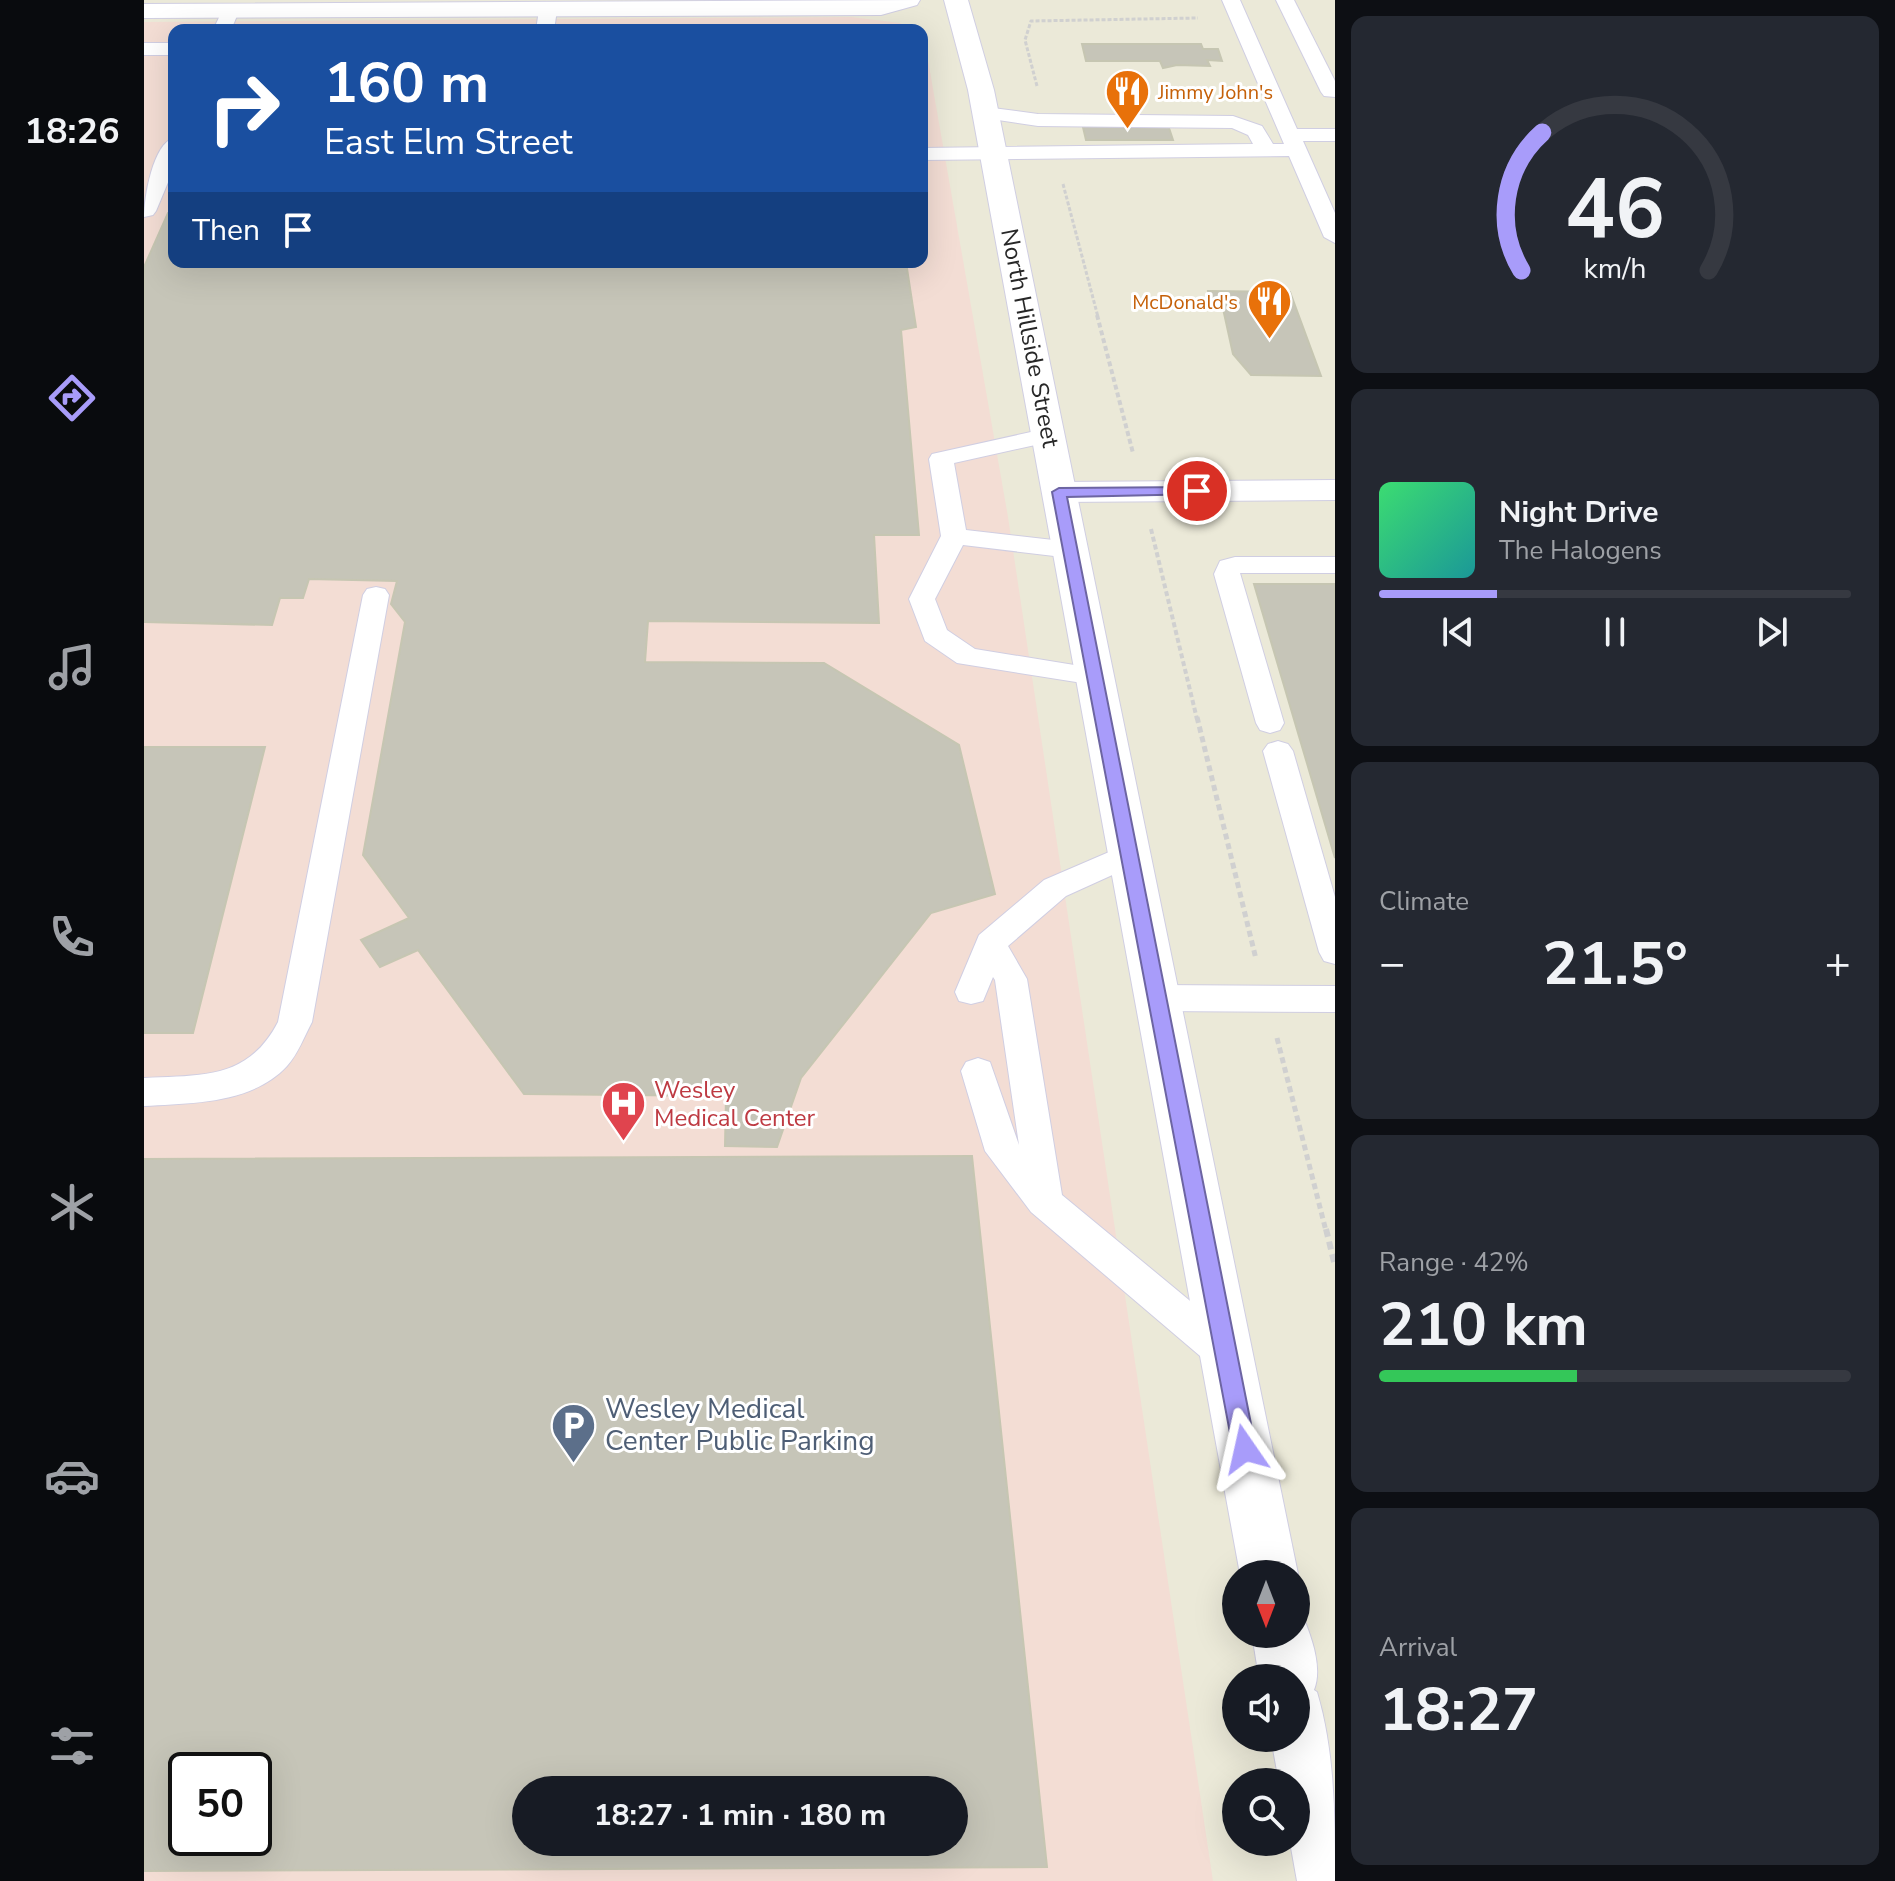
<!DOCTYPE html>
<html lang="en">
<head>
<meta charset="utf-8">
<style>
	body { margin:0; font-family:"Nunito Sans",sans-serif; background:#242831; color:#f1f3f6; height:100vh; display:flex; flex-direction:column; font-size:30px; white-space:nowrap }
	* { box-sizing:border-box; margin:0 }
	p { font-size:26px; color:#9ea1a6 }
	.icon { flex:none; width:44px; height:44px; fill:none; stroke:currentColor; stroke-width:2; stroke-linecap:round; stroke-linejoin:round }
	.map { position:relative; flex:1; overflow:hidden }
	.sheet { display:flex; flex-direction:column; gap:16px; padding:16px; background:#0d0f14; width:560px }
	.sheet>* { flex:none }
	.hud { position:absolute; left:24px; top:24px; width:760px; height:244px; border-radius:16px; box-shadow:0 8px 32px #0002; background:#1a4fa0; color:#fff; overflow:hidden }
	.needle { width:52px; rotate:180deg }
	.tools { position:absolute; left:1078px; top:1560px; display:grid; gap:16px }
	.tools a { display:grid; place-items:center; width:88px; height:88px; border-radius:50%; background:#171b24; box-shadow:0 8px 32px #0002; font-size:40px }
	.speed { position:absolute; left:24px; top:1752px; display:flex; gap:16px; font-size:40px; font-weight:700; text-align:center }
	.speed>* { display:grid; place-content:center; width:104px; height:104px; border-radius:50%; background:#171b24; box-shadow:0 8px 32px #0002; line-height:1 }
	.speed .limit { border:4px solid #111; border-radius:12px; background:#fff; color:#111 }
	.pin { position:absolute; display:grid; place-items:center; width:68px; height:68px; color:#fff; margin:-34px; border:4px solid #fff; border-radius:50%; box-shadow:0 2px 8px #0007 }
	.me { position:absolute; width:88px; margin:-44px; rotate:349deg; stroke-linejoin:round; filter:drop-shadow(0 0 6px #0008) }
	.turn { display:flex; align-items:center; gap:28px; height:168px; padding:0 24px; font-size:36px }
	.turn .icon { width:104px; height:104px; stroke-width:2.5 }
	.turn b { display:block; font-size:56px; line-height:68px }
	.then { display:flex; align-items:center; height:76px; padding:0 24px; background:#0003; gap:16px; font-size:30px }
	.big { font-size:60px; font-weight:700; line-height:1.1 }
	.sheet .tile { flex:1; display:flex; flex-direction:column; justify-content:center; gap:12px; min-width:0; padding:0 28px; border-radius:16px; background:#242831 }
	.sheet .dial { align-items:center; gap:0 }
	.dial svg { height:208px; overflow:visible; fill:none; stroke:#363941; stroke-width:7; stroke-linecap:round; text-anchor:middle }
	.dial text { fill:#f1f3f6; stroke:none }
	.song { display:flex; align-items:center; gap:24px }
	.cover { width:96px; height:96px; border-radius:12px; background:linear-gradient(135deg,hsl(140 70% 55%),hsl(180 70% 35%)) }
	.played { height:8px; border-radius:4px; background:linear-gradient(90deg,#a89cfa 25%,#363941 25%) }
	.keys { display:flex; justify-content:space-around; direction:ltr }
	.heat { display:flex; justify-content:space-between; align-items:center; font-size:44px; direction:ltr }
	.charge { height:12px; border-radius:6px; background:linear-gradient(90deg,#34c759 42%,#363941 0) }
	.trip { position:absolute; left:368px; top:1776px; width:456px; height:80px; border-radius:40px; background:#171b24; box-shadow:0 8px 32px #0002; font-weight:700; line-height:80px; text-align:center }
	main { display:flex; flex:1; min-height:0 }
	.tab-bar { display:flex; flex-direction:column; width:144px; justify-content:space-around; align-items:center; background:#090b0e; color:#9ea1a6 }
	.tab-bar .icon { width:56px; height:56px }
	.tab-bar .on { color:#a89cfa }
	.tab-bar b { font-size:36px; color:#f1f3f6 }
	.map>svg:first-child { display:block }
</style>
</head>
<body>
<main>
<nav class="tab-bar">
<b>18:26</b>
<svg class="icon on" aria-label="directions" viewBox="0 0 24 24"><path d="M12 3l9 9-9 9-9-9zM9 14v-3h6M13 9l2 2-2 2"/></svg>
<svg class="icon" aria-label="music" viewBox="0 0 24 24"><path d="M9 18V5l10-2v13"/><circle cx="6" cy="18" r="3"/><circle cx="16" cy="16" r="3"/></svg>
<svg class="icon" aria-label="phone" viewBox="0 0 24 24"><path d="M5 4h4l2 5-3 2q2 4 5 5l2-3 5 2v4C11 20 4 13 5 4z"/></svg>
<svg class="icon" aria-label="climate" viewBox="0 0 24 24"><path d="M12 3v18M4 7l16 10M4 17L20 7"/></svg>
<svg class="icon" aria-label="car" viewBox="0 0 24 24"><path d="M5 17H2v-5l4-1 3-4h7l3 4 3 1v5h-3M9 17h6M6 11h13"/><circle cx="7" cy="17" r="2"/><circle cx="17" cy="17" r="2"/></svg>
<svg class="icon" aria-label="filters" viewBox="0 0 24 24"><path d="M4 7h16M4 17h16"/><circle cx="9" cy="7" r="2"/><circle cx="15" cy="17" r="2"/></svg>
</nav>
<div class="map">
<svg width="1191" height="1881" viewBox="0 0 1191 1881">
	<rect width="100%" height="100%" fill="#ebe9d8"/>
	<path fill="#f3ddd4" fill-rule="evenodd" d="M707,17L756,23L770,30H30V262H778V40L781,43L864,517L1069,1881H0V22ZM42,1770H110V1838H42ZM382,1790H810V1842H382Z"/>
	<g fill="#c6c5b8" stroke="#c6c6b2" stroke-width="2" fill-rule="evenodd">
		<polygon points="938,44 1057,44 1059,49 1074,49 1078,61 1063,60 1066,66 1033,65 1019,68 1016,61 942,61"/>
		<polygon points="1023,122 1029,140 942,140 938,123"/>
		<polygon points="30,210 30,262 762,262 772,327 757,330 775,535 730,535 735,623 504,621 501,662 680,663 815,745 851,894 787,913 657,1078 633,1147 581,1146 582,1096 380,1094 274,950 236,967 217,940 265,918 219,855 261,622 247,604 253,581 165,579 159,598 136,598 128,625 0,622 0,267 24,213"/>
		<polygon points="1064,291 1146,292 1177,376 1107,375 1089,354 1078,304 1066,302"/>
		<polygon points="1110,584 1191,584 1191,858"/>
		<polygon points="0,747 121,747 49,1033 0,1033"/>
		<path d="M828,1156L903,1867L0,1871V1159ZM42,1770H110V1838H42ZM382,1790H810V1842H382Z"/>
	</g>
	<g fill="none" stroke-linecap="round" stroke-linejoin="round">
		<defs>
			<g id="lane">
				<polygon points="1078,0 1096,0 1153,129 1191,129 1191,141 1159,141 1191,213 1191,243 1180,237 1145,156 778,160 778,148 1109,144 1104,135 1088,128 894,126 834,117 831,113 834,109 841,107 894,114 1089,116 1118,126 1129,144 1140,144"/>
				<polygon points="1132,0 1150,0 1191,81 1191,97 1180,96 1177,92"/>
				<polygon points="404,5 413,10 410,30 392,30 395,10"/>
				<polygon points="86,6 95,11 87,30 69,30 80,7"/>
				<rect x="0" y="43" width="30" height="12"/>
				<path d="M30,138V168L12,211L9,215L0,217C0,198 9,143 30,138Z"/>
				<polygon points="905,428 914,430 917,435 914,440 810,463 822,530 927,542 936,544 940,550 936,556 927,558 819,545 791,599 803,630 831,649 961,670 965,676 961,682 951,685 813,663 781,641 765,599 797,536 785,459 788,454"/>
				<polygon points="1091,557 1191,557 1191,573 1096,573 1140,723 1136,730 1126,733 1116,730 1112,723 1070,574 1076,561"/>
				<path d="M232,587L241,589L245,595L168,1022C160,1037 154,1054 143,1066C108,1104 48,1103 0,1106V1078C58,1075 104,1080 134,1022L219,595L223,589Z"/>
				<polygon points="1134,741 1144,744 1149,751 1191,897 1191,964 1180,961 1175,952 1119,751 1124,744"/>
				<polygon points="986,843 997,846 1001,854 997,862 922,896 864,946 883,979 918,1195 1097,1343 1102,1355 1097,1367 1083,1372 1069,1367 887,1212 841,1151 817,1071 822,1062 834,1058 846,1062 875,1145 851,980 849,977 839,1001 827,1004 815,1001 811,992 835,935 900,880"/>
				<polygon points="1013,985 1191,986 1191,1012 1013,1011 1001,1007 997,998 1001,989"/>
			</g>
			<polygon id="street" points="1191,480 1191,500 915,502 903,499 898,492 903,485 915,482"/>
			<g id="secondary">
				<polygon points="776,0 773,5 737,15 0,18 0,4"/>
				<polygon points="800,0 824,0 850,90 1154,1574 1152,1578 1152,1574 1096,1574 824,90"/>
				<path d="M1152,1611L1158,1614C1167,1636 1179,1667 1170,1690L1173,1692C1191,1752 1191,1817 1191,1881H1153L1146,1842H1152V1782H1135L1127,1738H1152V1678H1115L1108,1634H1152Z"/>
			</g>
		</defs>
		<use href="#lane" stroke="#d0cee2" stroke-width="2"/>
		<use href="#street" stroke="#d0cee2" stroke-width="2"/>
		<use href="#secondary" stroke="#d0cee2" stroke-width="2"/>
		<g stroke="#d0d0d0" stroke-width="3" stroke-dasharray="4 2" stroke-linecap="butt">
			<polyline points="893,86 881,40 887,21 1054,18"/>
			<polyline points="919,184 954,317"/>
		</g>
		<g stroke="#d0d0d0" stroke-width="4" stroke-dasharray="5 3" stroke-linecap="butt">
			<polyline points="953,315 989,453"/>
			<polyline points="1007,529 1053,719"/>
		</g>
		<g stroke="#d0d0d0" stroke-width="5" stroke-dasharray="6 4" stroke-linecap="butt">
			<polyline points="1053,717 1112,959"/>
			<polyline points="1133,1038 1182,1231"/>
		</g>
		<polyline stroke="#d0d0d0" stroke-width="6" stroke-dasharray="8 5" stroke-linecap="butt" points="1182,1229 1191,1266"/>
		<use href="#lane" fill="#fff" fill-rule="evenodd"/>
		<use href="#street" fill="#fff" fill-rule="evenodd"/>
		<use href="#secondary" fill="#fff" fill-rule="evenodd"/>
	</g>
	<polygon fill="#a89cfa" stroke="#6d65a2" stroke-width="2" points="1053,487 1061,491 1058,494 923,497 1112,1449 1109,1456 1101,1459 1093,1456 1089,1449 908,492 915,488"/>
	<defs>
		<symbol id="restaurant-pin" viewBox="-11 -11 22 30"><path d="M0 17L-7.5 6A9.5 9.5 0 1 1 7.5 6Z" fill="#e8710a" stroke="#fff"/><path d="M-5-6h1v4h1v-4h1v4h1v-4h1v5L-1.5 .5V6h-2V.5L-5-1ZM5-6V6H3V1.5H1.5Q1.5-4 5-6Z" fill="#fff"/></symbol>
		<symbol id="hospital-pin" viewBox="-11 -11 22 30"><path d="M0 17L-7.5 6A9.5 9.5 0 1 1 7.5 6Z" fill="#e0444e" stroke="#fff"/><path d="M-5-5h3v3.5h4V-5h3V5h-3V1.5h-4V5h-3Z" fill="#fff"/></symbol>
		<symbol id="parking-pin" viewBox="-11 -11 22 30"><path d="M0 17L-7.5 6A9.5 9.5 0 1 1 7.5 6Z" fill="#5c6f8a" stroke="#fff"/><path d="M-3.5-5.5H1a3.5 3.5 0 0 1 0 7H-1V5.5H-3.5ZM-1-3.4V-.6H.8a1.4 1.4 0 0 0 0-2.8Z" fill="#fff"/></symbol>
	</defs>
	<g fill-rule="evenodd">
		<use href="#restaurant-pin" x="958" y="66" width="51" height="69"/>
		<use href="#restaurant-pin" x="1100" y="276" width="51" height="69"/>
		<use href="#hospital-pin" x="454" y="1078" width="51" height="69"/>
		<use href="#parking-pin" x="404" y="1400" width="51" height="69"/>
	</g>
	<g text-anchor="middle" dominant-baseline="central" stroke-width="6" stroke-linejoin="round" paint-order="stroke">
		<g font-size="20" fill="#c56008" stroke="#fff" text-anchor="start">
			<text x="1014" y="92">Jimmy John's</text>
			<text x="1094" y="302" text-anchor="end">McDonald's</text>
		</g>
		<g font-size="24" fill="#282828" stroke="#fff">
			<text transform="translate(886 338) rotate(79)">North Hillside Street</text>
		</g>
		<g font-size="24" fill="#be3a42" stroke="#fff" text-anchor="start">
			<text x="510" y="1090">Wesley<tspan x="510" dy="28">Medical Center</tspan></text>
		</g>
		<g font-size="28" fill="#4e5e75" stroke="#fff" text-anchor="start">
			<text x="461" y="1409">Wesley Medical<tspan x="461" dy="32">Center Public Parking</tspan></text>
		</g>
	</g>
</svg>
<div class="tools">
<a><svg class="needle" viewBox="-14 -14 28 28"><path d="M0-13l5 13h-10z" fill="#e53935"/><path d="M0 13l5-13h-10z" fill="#9ea1a6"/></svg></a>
<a><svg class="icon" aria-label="sound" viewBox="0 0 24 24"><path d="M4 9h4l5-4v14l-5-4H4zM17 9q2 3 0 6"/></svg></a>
<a><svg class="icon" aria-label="search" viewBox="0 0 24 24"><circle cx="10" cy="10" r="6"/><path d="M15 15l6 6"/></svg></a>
</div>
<div class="speed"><div class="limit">50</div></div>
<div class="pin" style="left:1053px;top:491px;background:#d93025"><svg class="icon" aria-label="arrive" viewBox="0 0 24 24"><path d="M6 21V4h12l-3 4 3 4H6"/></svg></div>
<svg class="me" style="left:1101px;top:1449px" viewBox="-20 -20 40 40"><path d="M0-17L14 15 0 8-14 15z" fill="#a89cfa" stroke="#fff" stroke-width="4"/></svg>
<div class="trip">18:27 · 1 min · 180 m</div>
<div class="hud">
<div class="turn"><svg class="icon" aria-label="right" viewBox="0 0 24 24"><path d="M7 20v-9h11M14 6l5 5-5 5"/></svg><div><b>160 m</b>East Elm Street</div></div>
<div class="then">Then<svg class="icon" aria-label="arrive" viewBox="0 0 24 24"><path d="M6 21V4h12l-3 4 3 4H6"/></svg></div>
</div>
</div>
<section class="sheet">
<div class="tile dial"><svg viewBox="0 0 100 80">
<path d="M14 69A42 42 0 1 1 86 69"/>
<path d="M14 69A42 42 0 0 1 22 16" stroke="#a89cfa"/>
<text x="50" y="56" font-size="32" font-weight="700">46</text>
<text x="50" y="72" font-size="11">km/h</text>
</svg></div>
<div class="tile">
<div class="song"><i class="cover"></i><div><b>Night Drive</b><p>The Halogens</p></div></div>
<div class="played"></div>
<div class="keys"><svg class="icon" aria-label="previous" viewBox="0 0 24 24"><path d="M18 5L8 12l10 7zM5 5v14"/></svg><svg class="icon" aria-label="pause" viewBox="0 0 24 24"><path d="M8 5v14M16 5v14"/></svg><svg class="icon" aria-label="next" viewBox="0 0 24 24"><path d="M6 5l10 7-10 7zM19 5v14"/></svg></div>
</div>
<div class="tile"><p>Climate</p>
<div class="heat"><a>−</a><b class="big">21.5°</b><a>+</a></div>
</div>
<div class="tile"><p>Range · 42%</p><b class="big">210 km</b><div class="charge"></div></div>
<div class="tile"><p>Arrival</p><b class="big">18:27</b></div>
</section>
</main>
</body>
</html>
